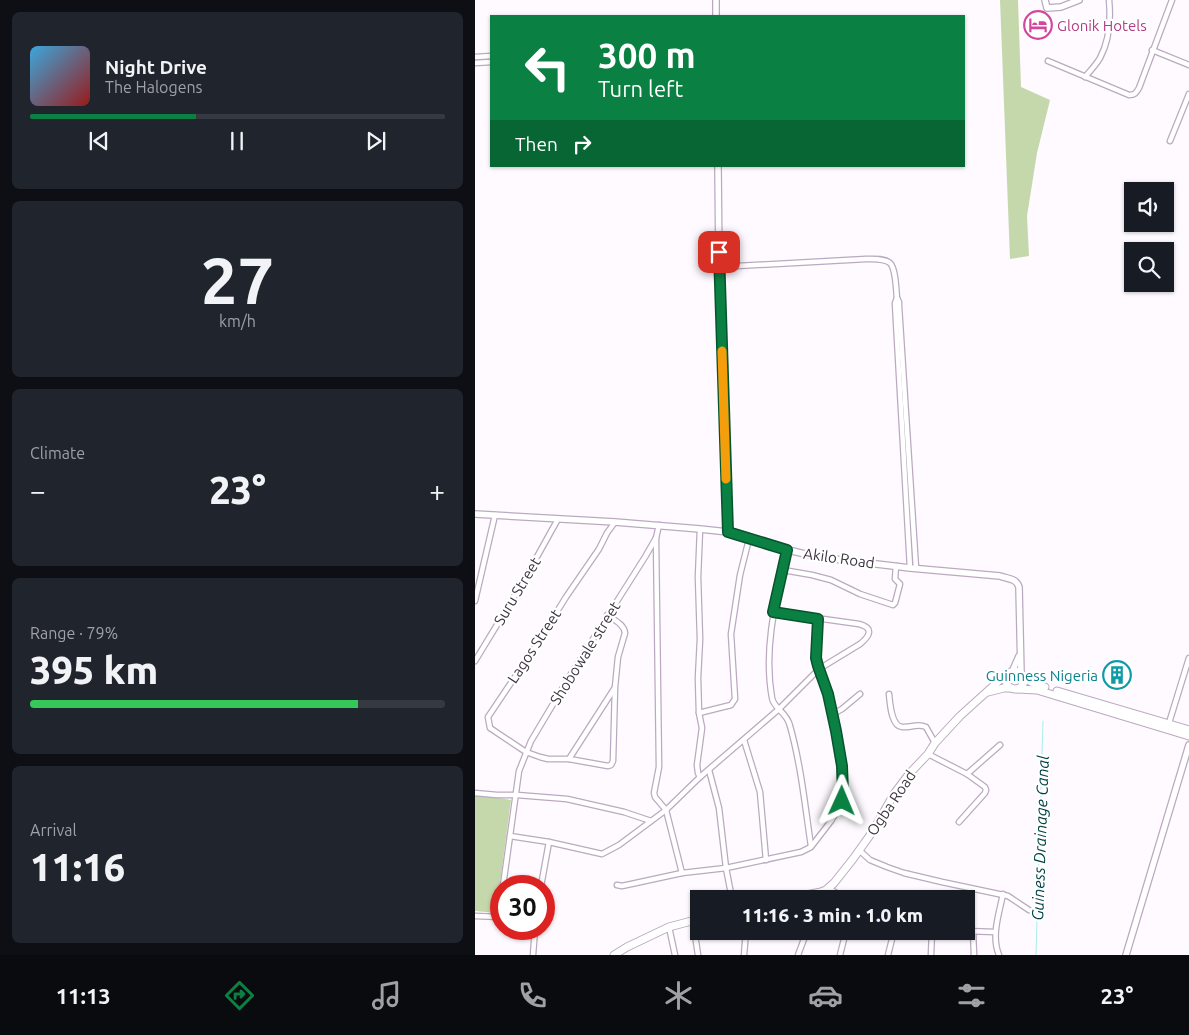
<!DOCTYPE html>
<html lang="en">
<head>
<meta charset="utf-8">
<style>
	body { margin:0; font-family:Ubuntu,sans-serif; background:#20242c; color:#f1f3f6; height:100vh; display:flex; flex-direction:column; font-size:19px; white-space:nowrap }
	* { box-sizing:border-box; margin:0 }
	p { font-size:16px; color:#9ea1a6 }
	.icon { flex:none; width:28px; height:28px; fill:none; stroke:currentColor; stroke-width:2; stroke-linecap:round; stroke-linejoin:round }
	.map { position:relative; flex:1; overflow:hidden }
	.sheet { display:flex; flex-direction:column; gap:12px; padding:12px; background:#0d0f14; width:475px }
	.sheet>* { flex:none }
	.banner { position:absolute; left:15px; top:15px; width:475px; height:152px; border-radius:0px; box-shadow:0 1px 4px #0004; background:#0b8043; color:#fff; overflow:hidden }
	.controls { position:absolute; left:649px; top:182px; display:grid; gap:10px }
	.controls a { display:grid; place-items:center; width:50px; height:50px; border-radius:0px; background:#171b24; box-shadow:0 1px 4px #0004; font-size:25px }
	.speed { position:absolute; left:15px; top:875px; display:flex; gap:10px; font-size:25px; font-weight:700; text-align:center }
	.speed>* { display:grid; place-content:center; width:65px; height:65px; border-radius:50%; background:#171b24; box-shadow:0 1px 4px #0004; line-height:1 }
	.speed .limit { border:8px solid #d22; background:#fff; color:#111 }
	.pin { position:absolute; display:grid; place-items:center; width:42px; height:42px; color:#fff; margin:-21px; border-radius:10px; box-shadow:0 2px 8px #0006 }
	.me { position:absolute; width:55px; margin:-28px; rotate:1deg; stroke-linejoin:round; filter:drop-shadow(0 0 4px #0008) }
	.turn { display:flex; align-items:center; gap:18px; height:105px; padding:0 25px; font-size:22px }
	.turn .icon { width:65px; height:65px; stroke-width:2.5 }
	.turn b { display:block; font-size:35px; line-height:42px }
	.then { display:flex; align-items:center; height:48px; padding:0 25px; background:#0003; gap:10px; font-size:19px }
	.big { font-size:38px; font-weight:800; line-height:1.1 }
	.sheet .widget { flex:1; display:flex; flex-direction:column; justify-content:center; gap:8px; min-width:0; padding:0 18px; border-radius:8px; background:#20242c }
	.sheet .dial { align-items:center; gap:0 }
	.dial b { font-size:65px; line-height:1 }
	.song { display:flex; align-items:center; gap:15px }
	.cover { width:60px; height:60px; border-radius:8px; background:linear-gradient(135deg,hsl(200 70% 55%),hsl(0 70% 35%)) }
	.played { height:5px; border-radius:2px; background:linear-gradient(90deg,#0b8043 40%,#363941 40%) }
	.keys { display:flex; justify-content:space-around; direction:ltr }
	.heat { display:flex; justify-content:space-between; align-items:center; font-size:28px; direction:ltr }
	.charge { height:8px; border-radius:4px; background:linear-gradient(90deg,#34c759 79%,#363941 0) }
	.trip { position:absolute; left:215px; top:890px; width:285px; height:50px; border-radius:0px; background:#171b24; box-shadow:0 1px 4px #0004; font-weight:800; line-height:50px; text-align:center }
	.dock { display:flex; height:80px; justify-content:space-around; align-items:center; background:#090b0e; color:#9ea1a6 }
	.dock .icon { width:35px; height:35px }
	.dock .selected { color:#0b8043 }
	.dock b { font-size:22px; color:#f1f3f6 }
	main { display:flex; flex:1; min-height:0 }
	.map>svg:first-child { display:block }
</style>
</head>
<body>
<main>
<section class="sheet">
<div class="widget">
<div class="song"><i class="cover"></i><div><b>Night Drive</b><p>The Halogens</p></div></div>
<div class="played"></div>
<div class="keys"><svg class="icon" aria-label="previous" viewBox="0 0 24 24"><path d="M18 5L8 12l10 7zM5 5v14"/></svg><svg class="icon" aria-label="pause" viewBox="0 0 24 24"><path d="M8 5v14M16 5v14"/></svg><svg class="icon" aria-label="next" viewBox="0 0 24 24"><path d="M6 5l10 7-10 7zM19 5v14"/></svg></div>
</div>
<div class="widget dial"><b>27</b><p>km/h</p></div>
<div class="widget"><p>Climate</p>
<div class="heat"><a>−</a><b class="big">23°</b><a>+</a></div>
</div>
<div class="widget"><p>Range · 79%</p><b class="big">395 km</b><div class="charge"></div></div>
<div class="widget"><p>Arrival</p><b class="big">11:16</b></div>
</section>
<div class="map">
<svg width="714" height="955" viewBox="0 0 714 955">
	<rect width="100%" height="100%" fill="#fefaff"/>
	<g fill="#c4d8ac">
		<polygon points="525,0 543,0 546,87 575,100 562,153 552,216 554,256 535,259"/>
		<polygon points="0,794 36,800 21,913 0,911"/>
	</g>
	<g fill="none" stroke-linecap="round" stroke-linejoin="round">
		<polyline stroke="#a8eded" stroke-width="1" points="561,955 568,721"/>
		<defs>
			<g id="minor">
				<polyline points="677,50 714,65"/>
				<polyline points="0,57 16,56"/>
				<path d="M573,61L654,95C660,95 661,93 664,88L697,0"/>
				<polyline points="0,63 16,62"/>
				<path d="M610,77C615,71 621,65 625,58C634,41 636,20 634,0"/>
				<polyline points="695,141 714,94"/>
				<path d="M244,267L391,259C398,259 409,258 415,263C421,269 421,290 422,298L424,302V306L441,568"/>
				<polyline points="422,298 420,303 421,322 435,568"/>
				<polyline points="184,525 181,538 184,767 179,793 180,797 191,810 207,873"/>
				<path d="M313,550C301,600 288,647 297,698C299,709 312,712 315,726C326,765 330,806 336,846"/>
				<polyline points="308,570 337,575 356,580 385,594 418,605 420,603 425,584 420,579 421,566"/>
				<polyline points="0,601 20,515"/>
				<path d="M132,615C139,620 149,624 150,633L143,657L140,687L138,761L136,765L133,766L94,759H73L65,757L51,752L15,728L13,717L58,650L91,597L124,549L132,533L140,522"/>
				<polyline points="0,661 48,582 83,519"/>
				<path d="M414,694C415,703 416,726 427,727C436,728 442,723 451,727L460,743"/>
				<polyline points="224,713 256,705 260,699 256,634 265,575 274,539"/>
				<polyline points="358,714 367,709 385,694"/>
				<polyline points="694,723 714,658"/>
				<polyline points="269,740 285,792 291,860"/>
				<polyline points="453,754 492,774 510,787 511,790 510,793 484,822"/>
				<polyline points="94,759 139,689"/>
				<polyline points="234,770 244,808 251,868 257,899"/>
				<polyline points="492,774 525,745"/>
				<polyline points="225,777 223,773 222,765 227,728 224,713 223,678 225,639 223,577 225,529"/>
				<polyline points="0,793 22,795 42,795 92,799 149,812 176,821"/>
				<path d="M35,836L74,842L127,854L144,845L191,810L225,777L304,709L344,669L385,644C395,636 399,628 384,624L298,612"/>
				<polyline points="384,850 395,860 412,867 429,873 467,882 533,896 554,910"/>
				<polyline points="142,885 147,886 207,873 251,868 326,852 336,847 356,821 365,806 368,793 367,766 358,714 353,693 343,666 341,658 343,619"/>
				<polyline points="28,886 44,771 56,741 99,669 170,557 181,538"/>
				<polyline points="66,886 74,842"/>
				<polyline points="354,887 358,891 373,899"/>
				<polyline points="0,916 26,917"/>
				<polyline points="23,917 26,896"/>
				<polyline points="218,921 223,955"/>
				<polyline points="194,927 200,955"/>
				<polyline points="491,931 520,932"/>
				<polyline points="498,931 499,955"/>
				<polyline points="58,955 60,929"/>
				<polyline points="269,955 271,931"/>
				<polyline points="323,955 332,931"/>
				<polyline points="365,955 371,931"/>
				<polyline points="413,955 419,931"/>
				<polyline points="456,955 457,931"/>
				<path d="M524,955C516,936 524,914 528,894"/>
			</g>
			<g id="tertiary">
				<polyline points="241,0 241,16"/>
				<polyline points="570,0 572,8 586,7 604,0"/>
				<polyline points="243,166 244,267 253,532"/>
				<path d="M0,514L140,522L225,529L253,532L296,546L343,557L435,568L525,576C533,579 541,578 544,587L546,674"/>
				<polyline points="537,672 544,656"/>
				<polyline points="651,955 714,745"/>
			</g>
			<g id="secondary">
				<circle cx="540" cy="680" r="9"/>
				<polyline points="548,677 558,683 570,687"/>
				<polyline points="542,689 562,690 714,736"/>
				<polyline points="582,691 714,730"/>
				<polyline points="513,692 529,688 536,688"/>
				<polyline points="312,899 346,892 351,890 359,883 378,859 398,831 419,794 434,774 453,754 460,743 485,716 526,679 531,678"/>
				<polyline points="139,955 152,947 194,927 224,919"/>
			</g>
		</defs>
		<use href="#minor" stroke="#bba9c1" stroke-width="7"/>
		<use href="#tertiary" stroke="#bba9c1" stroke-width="8"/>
		<use href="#secondary" stroke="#bba9c1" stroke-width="9"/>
		<use href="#minor" stroke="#fff" stroke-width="4.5"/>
		<use href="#tertiary" stroke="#fff" stroke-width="5.5"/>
		<use href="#secondary" stroke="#fff" stroke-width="7"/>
	</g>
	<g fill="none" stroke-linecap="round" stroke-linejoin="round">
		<defs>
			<polyline id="route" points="244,252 253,532 312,550 298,612 343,619 341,658 343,666 353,694 361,731 367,766 368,793 367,801"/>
		</defs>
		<use href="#route" stroke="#07532c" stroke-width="12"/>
		<use href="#route" stroke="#0b8043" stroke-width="9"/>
		<polyline stroke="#f59e0b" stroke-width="9" points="247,351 251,479"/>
	</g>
	<defs>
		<symbol id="hotel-ring" viewBox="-11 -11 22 22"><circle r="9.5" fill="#fff" stroke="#d1479c" stroke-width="1.5"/><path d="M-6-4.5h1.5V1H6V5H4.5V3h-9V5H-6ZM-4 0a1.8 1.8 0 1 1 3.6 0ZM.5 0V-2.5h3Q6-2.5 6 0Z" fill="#d1479c"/></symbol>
		<symbol id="building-ring" viewBox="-11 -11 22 22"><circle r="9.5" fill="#fff" stroke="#0f9aa8" stroke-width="1.5"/><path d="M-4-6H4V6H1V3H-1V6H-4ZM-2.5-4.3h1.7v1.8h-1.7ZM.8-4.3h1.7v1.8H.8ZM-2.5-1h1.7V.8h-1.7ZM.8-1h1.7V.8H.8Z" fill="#0f9aa8"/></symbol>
	</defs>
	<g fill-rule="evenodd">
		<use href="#hotel-ring" x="547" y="9" width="32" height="32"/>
		<use href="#building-ring" x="626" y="659" width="32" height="32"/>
	</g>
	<g text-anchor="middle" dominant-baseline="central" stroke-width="4.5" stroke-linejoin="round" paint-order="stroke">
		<g font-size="15" fill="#b23c85" stroke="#fff" text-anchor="start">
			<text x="582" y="25">Glonik Hotels</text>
		</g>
		<g font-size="15" fill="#3c353f" stroke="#fff">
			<text transform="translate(364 558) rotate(8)">Akilo Road</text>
			<text transform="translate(42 591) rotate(-59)">Suru Street</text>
			<text transform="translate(59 646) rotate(-57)">Lagos Street</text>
			<text transform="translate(110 653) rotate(-58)">Shobowale street</text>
			<text transform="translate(416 803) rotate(-56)">Ogba Road</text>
		</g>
		<g font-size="15" fill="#0d838f" stroke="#fff" text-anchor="end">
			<text x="623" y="675">Guinness Nigeria</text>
		</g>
		<g font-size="16" font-style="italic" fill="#004243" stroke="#fff">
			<text transform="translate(565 838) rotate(-88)">Guiness Drainage Canal</text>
		</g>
	</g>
</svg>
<div class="controls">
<a><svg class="icon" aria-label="sound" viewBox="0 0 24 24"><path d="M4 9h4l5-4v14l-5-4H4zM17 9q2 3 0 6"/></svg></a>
<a><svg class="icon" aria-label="search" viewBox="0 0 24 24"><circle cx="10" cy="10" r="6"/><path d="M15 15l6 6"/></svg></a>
</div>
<div class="speed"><div class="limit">30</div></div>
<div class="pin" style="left:244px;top:252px;background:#d93025"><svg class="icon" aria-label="arrive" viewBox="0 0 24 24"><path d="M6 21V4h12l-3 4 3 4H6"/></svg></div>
<svg class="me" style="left:367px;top:801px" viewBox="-20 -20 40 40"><path d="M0-17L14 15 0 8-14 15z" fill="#0b8043" stroke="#fff" stroke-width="4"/></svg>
<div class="trip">11:16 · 3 min · 1.0 km</div>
<div class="banner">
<div class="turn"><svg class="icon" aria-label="left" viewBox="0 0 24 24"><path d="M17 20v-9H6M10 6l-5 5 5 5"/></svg><div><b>300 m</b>Turn left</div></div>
<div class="then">Then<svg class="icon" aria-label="right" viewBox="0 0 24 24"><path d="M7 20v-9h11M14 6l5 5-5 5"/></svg></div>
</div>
</div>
</main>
<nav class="dock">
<b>11:13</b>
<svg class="icon selected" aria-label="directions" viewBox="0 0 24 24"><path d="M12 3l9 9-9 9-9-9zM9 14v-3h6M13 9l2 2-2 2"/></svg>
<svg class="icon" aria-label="music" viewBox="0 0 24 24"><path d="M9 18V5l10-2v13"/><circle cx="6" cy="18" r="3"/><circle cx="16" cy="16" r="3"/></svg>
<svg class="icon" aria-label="phone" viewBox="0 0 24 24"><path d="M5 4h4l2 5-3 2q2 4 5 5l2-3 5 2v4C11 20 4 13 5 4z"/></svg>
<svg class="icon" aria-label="climate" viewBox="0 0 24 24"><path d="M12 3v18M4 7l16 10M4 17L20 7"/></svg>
<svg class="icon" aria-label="car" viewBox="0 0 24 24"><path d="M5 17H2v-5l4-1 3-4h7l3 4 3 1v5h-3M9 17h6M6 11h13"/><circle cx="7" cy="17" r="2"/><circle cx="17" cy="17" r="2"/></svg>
<svg class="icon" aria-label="filters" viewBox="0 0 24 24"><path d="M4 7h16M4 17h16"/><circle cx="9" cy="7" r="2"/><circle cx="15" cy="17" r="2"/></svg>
<b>23°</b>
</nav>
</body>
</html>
